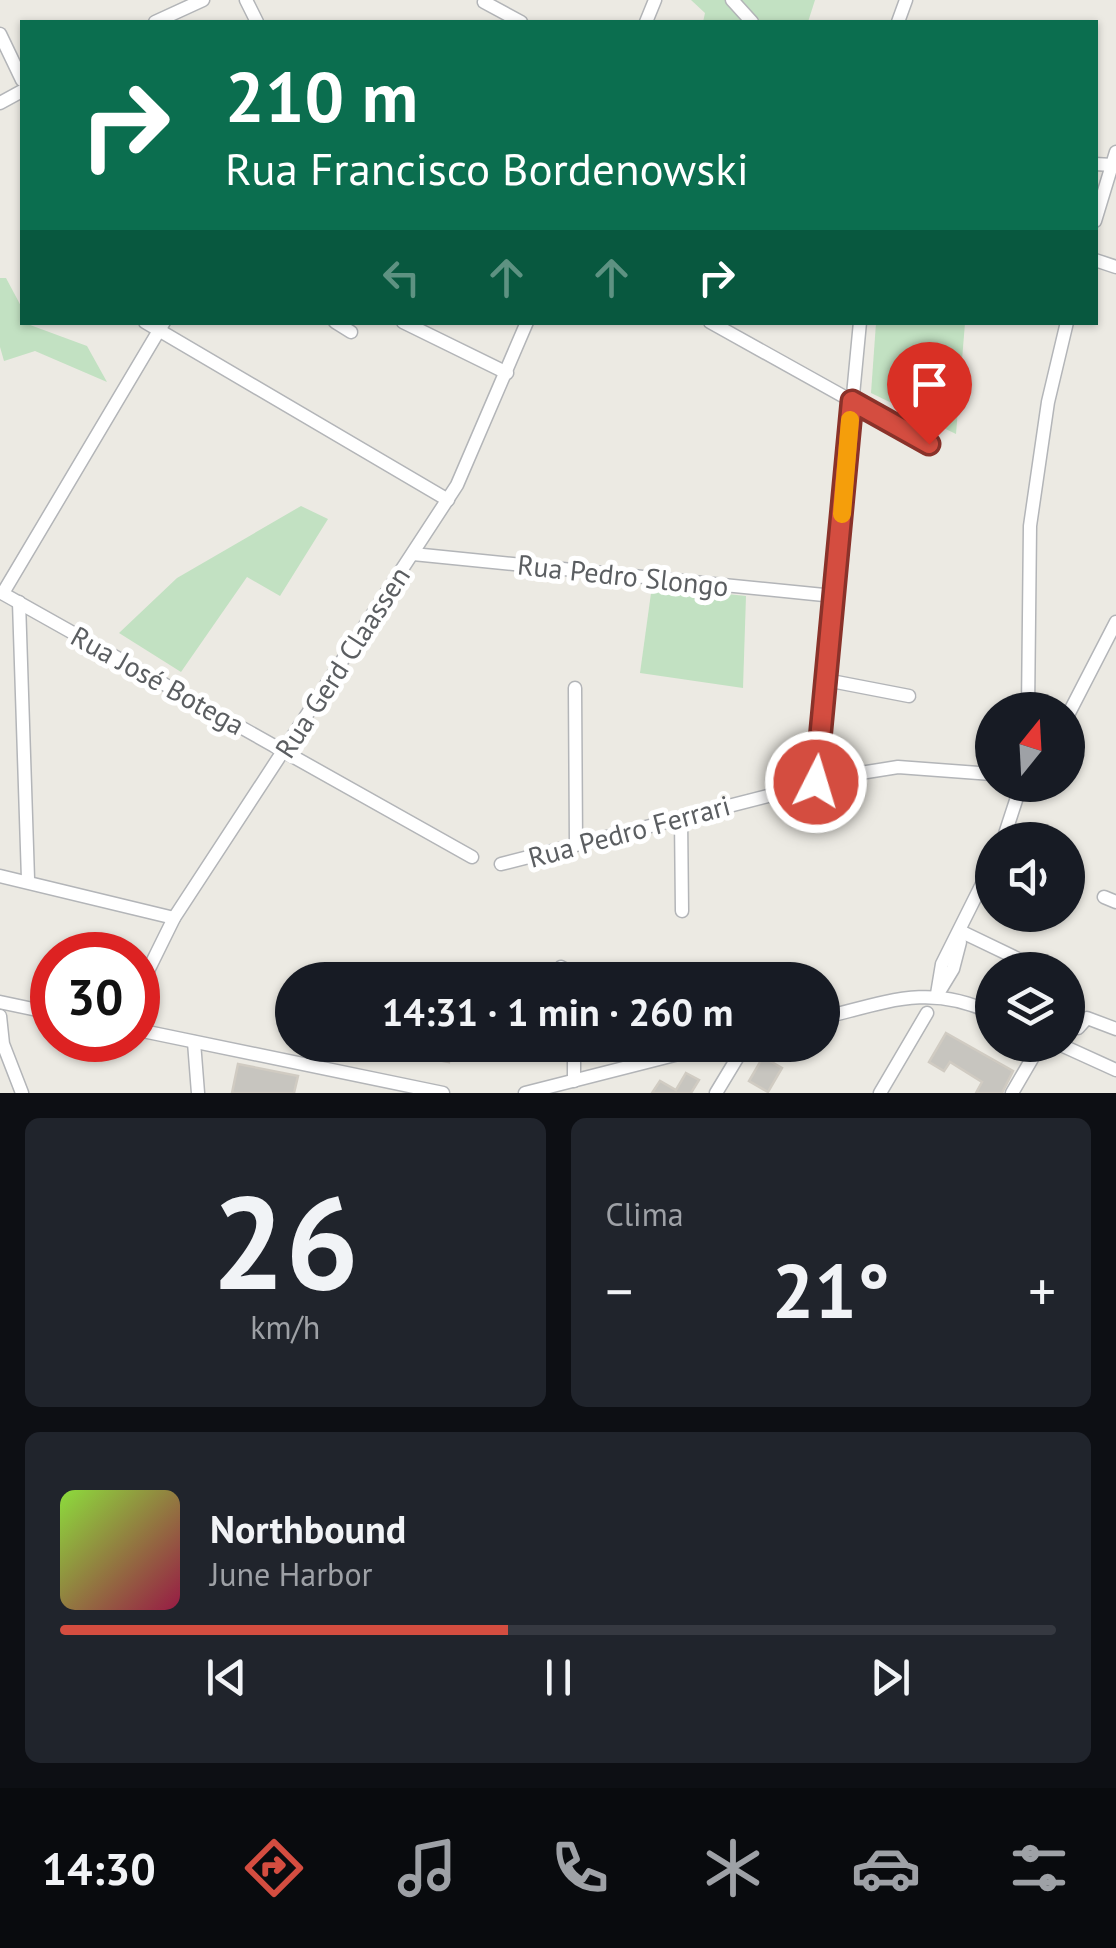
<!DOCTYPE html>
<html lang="pt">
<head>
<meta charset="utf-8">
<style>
	body { margin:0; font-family:"PT Sans",sans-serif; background:#20242c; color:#f1f3f6; height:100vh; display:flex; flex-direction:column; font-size:38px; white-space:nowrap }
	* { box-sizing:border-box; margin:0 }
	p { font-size:32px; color:#9ea1a6 }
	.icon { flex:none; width:55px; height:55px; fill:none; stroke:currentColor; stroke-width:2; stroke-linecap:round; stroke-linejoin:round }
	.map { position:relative; height:1093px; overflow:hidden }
	.details { display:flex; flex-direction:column; gap:25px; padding:25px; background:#0d0f14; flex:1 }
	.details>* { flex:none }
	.banner { position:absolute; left:20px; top:20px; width:1078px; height:305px; border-radius:0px; box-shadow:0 2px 8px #0004; background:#0b6e4f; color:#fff; overflow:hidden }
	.needle { width:65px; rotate:18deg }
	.tools { position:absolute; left:975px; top:692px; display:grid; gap:20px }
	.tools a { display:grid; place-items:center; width:110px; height:110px; border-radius:50%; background:#171b24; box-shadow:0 2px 8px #0004; font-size:50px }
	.speed { position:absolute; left:30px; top:932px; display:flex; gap:20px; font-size:50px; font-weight:700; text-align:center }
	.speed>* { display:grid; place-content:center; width:130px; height:130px; border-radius:50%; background:#171b24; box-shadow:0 2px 8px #0004; line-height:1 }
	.speed .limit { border:15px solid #d22; background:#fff; color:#111 }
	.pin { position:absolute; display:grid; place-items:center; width:85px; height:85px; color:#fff; margin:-102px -42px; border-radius:50% 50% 50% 0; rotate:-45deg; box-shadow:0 0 10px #0007 }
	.pin .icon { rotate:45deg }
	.me { position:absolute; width:110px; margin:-55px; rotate:5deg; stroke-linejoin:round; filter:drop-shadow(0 0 8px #0008) }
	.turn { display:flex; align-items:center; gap:35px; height:210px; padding:0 40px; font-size:45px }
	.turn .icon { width:130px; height:130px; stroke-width:2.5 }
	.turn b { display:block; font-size:70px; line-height:85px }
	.lanes { display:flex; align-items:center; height:95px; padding:0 40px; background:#0003; justify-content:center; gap:50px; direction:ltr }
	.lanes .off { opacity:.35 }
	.big { font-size:75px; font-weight:700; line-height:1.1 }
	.details .widget { flex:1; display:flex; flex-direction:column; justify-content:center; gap:15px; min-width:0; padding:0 35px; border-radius:15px; background:#20242c }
	.details .dial { align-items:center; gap:0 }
	.dial b { font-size:130px; line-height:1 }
	.song { display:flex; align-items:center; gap:30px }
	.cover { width:120px; height:120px; border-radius:15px; background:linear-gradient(135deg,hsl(90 70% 55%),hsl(340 70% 35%)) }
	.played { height:10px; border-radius:5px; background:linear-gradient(90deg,#d44d40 45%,#363941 45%) }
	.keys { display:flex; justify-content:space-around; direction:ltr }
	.heat { display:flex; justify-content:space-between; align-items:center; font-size:55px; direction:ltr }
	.details .tiles { flex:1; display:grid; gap:25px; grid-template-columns:1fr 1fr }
	.widget:last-child { grid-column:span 2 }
	.trip { position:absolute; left:275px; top:962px; width:565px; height:100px; border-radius:50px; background:#171b24; box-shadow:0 2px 8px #0004; font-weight:700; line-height:100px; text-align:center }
	.dock { display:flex; height:160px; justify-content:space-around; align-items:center; background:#090b0e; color:#9ea1a6 }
	.dock .icon { width:70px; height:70px }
	.dock .selected { color:#d44d40 }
	.dock b { font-size:45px; color:#f1f3f6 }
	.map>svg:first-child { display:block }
</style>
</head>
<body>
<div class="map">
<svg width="1116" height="1093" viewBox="0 0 1116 1093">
	<rect width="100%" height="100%" fill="#eceae3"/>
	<g fill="#c2e1c2">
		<polygon points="691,0 815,0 808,22 703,22 705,13"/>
		<polygon points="0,278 6,278 22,308 22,322 87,346 107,382 35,351 4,361 0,347"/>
		<polygon points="876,323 965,323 956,434 871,393"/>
		<polygon points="301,506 328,519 280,596 247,577 181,672 119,633 177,578"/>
		<polygon points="652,586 746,596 743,688 640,673"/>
	</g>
	<g fill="#c7c5bf" stroke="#d0cbc2" stroke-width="2.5">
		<polygon points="946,1033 1013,1071 1002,1093 976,1093 982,1082 950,1062 944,1071 929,1062"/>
		<polygon points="416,1045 487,1045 486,1055 451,1053 449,1062 414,1056"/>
		<polygon points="763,1057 782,1068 768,1092 749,1081"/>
		<polygon points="238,1064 298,1076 294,1093 232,1093"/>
		<polygon points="686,1073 699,1080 691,1093 652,1093 660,1081 676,1090"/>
	</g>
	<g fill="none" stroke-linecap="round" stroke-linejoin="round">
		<defs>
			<g id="minor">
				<polyline points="246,0 257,22"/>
				<polyline points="732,0 752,22"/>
				<polyline points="484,2 521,22"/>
				<polyline points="155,22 203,0"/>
				<polyline points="646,22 655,0"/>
				<polyline points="898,22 906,0"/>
				<polyline points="0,34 22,80"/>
				<polyline points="0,103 22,91"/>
				<polyline points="1095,164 1112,165"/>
				<polyline points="1095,221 1116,152"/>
				<polyline points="1095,260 1116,267"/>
				<polyline points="145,322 448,500"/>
				<polyline points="335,322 351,332"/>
				<polyline points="403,322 507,373"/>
				<polyline points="710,322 929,444"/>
				<polyline points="413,554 834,596"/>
				<polyline points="0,592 472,857"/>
				<polyline points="3,593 164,322"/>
				<polyline points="19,602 28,879"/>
				<polyline points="826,680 909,696"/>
				<polyline points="575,688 576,844"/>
				<polyline points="1028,710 1030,526 1048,402 1067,322"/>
				<polyline points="1068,715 1116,622"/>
				<polyline points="816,782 860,322"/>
				<polyline points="681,817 682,911"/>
				<polyline points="1003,840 1021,785"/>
				<polyline points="501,864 854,774 898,767 992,774"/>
				<polyline points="0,876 174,918"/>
				<polyline points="1068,895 1072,897"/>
				<polyline points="1104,897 1116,902"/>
				<polyline points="962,932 1041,970"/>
				<polyline points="561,967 572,973 574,980"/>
				<polyline points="138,991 174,918 457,485 527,322"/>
				<polyline points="939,992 953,969 960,942"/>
				<polyline points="937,994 942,964 992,864"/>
				<polyline points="0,1002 52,1013"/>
				<polyline points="0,1016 3,1044 22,1093"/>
				<path d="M822,1018C887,1002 929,983 992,1013"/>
				<polyline points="1078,1028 1087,1018 1116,1029"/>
				<polyline points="138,1030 443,1093"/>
				<polyline points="194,1042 198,1093"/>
				<polyline points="574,1045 574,1081"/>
				<polyline points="1061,1045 1116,1070"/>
				<polyline points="525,1093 714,1045"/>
				<polyline points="716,1093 745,1045"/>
				<polyline points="880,1093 927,1013"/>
				<polyline points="1012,1093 1040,1045"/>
			</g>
		</defs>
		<use href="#minor" stroke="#b3b5b8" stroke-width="15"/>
		<use href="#minor" stroke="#fff" stroke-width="12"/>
	</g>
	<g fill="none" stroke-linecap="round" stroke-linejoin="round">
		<defs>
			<polyline id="route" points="816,782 852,401 929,444"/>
		</defs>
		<use href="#route" stroke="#8a322a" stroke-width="25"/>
		<use href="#route" stroke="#d44d40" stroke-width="18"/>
		<polyline stroke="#f59e0b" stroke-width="18" points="842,514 850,420"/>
	</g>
	<g text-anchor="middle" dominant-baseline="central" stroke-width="10" stroke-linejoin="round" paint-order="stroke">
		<g font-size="28" fill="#5b5e61" stroke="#fff">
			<text transform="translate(623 575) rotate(6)">Rua Pedro Slongo</text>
			<text transform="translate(342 662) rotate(-57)">Rua Gerd Claassen</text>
			<text transform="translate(158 680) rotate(29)">Rua José Botega</text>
			<text transform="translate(629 831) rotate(-15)">Rua Pedro Ferrari</text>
		</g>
	</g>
</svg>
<div class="tools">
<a><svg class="needle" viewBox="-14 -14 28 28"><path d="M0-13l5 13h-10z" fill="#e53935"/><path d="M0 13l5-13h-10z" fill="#9ea1a6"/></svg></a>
<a><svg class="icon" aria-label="sound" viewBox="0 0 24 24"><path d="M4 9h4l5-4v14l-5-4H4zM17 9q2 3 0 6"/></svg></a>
<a><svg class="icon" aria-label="layers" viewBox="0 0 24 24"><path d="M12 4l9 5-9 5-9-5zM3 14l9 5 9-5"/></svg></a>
</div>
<div class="speed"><div class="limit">30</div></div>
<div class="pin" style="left:929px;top:444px;background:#d93025"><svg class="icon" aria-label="arrive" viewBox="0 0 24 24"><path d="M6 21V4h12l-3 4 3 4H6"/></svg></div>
<svg class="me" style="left:816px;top:782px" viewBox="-20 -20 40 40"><circle r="17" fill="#d44d40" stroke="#fff" stroke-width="3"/><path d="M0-11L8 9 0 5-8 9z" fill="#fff"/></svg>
<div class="trip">14:31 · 1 min · 260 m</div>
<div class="banner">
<div class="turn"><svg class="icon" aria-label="right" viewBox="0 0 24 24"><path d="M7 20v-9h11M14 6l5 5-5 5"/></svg><div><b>210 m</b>Rua Francisco Bordenowski</div></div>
<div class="lanes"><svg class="icon off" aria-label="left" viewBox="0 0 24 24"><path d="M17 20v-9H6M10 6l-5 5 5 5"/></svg><svg class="icon off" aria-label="ahead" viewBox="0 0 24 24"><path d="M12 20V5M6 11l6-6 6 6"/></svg><svg class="icon off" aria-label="ahead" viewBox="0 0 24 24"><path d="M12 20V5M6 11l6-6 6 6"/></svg><svg class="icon" aria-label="right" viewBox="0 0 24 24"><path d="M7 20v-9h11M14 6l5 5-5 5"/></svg></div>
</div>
</div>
<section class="details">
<div class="tiles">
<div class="widget dial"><b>26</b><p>km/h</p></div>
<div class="widget"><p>Clima</p>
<div class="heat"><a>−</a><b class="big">21°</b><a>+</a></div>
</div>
<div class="widget">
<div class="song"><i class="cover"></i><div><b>Northbound</b><p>June Harbor</p></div></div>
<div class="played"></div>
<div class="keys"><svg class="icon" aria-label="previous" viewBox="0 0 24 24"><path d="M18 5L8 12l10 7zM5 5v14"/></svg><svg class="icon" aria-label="pause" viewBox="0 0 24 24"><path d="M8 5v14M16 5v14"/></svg><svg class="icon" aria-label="next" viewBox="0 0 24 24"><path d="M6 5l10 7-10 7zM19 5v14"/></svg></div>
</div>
</div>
</section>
<nav class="dock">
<b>14:30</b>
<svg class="icon selected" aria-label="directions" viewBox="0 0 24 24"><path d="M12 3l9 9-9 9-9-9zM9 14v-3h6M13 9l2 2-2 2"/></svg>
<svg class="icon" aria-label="music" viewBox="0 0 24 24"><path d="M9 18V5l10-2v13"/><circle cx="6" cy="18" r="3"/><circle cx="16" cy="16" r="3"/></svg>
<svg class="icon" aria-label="phone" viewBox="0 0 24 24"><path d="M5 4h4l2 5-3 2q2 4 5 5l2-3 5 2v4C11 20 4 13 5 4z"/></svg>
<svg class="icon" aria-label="climate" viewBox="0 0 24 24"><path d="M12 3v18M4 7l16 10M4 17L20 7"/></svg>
<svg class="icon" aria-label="car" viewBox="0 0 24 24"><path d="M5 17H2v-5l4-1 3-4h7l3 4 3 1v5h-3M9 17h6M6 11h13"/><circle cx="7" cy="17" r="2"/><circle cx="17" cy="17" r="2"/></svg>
<svg class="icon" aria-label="filters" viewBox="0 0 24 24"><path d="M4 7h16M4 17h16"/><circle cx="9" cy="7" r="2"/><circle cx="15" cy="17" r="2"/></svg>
</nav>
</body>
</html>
